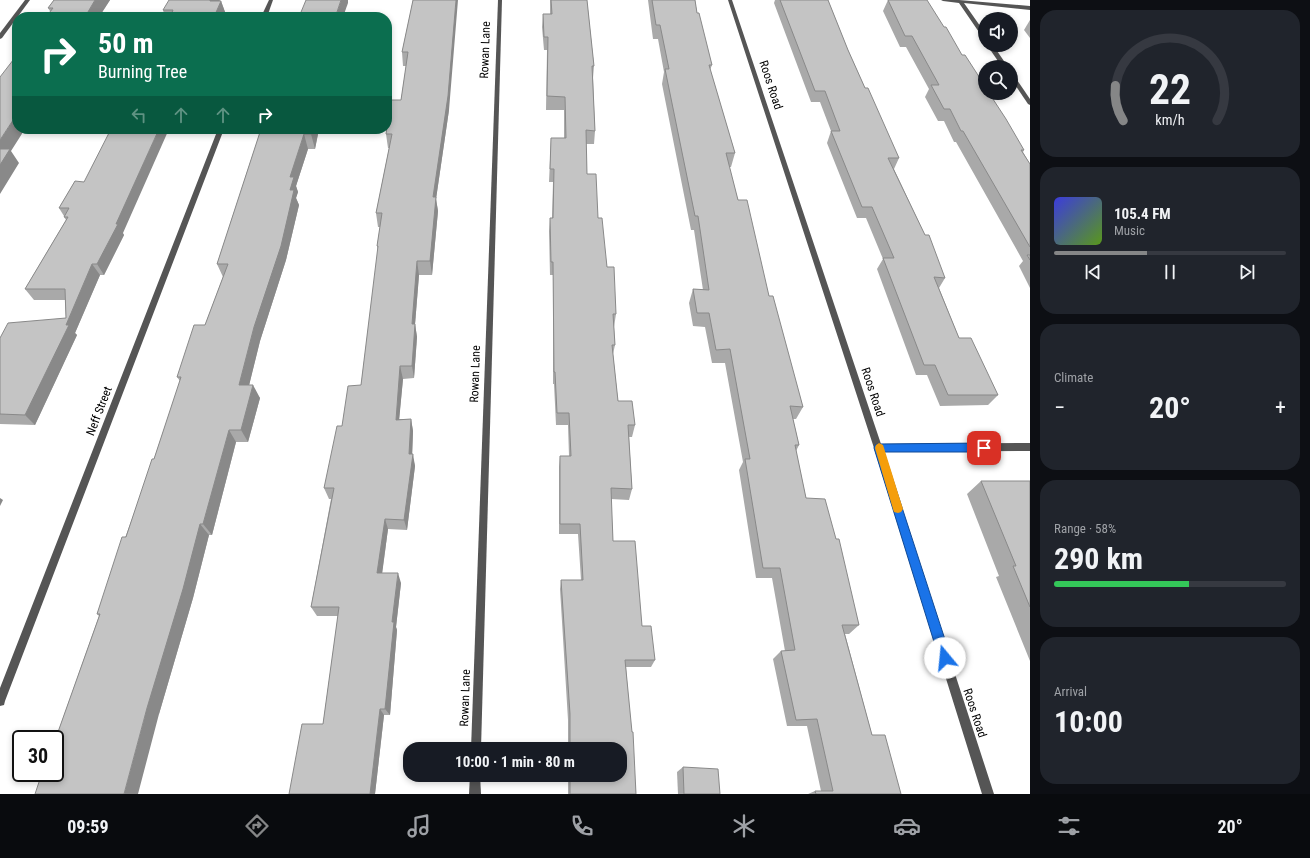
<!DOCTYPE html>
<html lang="en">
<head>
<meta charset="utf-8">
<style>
	body { margin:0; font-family:"Roboto Condensed",sans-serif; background:#20242c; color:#f1f3f6; height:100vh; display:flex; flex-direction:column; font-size:15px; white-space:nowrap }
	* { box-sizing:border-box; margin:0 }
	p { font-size:13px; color:#9ea1a6 }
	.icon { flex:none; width:22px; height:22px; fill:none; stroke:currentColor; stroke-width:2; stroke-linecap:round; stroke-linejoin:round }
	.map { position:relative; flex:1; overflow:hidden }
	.side { display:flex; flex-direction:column; gap:10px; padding:10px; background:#0d0f14; width:280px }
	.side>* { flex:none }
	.hud { position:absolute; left:12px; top:12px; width:380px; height:122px; border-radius:16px; box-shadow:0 2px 6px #0003; background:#0b6e4f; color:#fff; overflow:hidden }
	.controls { position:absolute; left:978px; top:12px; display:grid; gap:8px }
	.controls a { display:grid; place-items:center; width:40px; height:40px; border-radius:50%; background:#171b24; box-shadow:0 2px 6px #0003; font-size:20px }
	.speed { position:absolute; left:12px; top:730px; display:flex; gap:8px; font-size:20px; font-weight:700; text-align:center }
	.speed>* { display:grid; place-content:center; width:52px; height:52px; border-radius:50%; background:#171b24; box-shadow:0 2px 6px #0003; line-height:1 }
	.speed .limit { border:2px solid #111; border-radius:6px; background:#fff; color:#111 }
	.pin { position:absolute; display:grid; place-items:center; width:34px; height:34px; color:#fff; margin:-17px; border-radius:8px; box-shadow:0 2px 6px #0006 }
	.me { position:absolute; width:44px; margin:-22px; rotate:343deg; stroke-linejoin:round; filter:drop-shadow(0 0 3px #0008) }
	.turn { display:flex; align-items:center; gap:14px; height:84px; padding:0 20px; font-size:18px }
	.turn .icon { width:52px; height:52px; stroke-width:2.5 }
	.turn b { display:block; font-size:28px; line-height:34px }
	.lanes { display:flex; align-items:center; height:38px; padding:0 20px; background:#0003; justify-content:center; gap:20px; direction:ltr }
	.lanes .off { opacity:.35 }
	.big { font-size:30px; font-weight:700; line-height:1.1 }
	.side .card { flex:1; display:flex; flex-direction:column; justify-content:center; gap:6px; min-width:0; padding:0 14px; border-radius:16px; background:#20242c }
	.side .dial { align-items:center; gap:0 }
	.dial svg { height:104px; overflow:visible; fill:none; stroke:#363941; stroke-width:7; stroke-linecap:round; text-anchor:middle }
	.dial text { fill:#f1f3f6; stroke:none }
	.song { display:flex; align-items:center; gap:12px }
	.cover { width:48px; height:48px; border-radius:6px; background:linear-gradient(135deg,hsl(240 70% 55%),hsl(90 70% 35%)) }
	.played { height:4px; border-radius:2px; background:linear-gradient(90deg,#858687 40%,#363941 40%) }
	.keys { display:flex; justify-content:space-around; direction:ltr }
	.heat { display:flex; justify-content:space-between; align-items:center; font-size:22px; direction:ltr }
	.charge { height:6px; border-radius:3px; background:linear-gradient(90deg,#34c759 58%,#363941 0) }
	.trip { position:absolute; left:403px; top:742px; width:224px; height:40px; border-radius:16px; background:#171b24; box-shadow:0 2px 6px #0003; font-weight:700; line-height:40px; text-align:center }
	.tabs { display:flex; height:64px; justify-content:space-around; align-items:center; background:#090b0e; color:#9ea1a6 }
	.tabs .icon { width:28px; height:28px }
	.tabs .on { color:#858687 }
	.tabs b { font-size:18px; color:#f1f3f6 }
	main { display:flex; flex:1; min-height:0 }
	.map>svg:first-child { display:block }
</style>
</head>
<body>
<main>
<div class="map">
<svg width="1030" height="794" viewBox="0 0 1030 794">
	<rect width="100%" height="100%" fill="#fff"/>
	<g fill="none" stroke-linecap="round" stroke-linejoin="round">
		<g fill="#555" fill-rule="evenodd">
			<polygon points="25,0 30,0 2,38 0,39 0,33"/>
			<polygon points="269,0 273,0 267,17 261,17"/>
			<polygon points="498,0 502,0 481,749 471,749"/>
			<polygon points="728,0 732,0 881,444 1030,443 1030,451 883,452 994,794 982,794 874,448"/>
			<polygon points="941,0 959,0 1030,6 1030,10 964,3 985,33 985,39 983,38 959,3 943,1"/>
			<polygon points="987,45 993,45 1008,67 1002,67"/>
			<polygon points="1011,73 1013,74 1030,99 1030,105 1028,104 1011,79"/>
			<polygon points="218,129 224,129 5,701 4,705 0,706 0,688"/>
			<polygon points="470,775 480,775 481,794 469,794"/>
		</g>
	</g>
	<g fill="#a9a9a9">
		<polygon points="54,0 110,0 99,17 50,11 48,8"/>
		<polygon points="220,0 219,1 221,1 225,12 223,17 165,17 163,10"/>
		<polygon points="413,0 449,110 436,199 438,211 432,275 419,275 415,324 417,337 414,378 403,379 399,419 411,419 413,431 412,454 415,466 407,530 388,529 382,573 401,583 396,627 397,630 390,715 384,715 375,794 289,794 323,724 338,616 317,616 311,607 331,499 329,499 324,488 342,426 361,385 378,251 377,246 380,227 378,227 376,213 389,148 388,148 386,134 401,100 406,66 403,66 402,52"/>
		<polygon points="550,0 587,0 594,66 593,78 595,131 594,144 586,144 587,174 598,218 607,267 616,314 614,327 615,345 613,354 618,401 635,425 632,437 629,437 632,489 629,500 611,499 613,541 642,626 655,660 651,667 626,667 636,794 568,794 568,775 620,775 620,749 568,749 568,720 560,589 561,580 581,580 578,534 559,534 559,467 560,456 569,456 568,425 556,425 554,384 553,384 553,275 550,275 549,231 550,218 552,218 553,182 549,182 551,138 564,138 564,110 546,110 547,50 544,50 542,27 543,14 550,14"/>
		<polygon points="648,0 695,0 697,13 712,65 710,70 735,153 731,167 729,167 738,200 769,296 803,407 796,419 793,419 799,445 796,451 806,498 836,539 859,625 849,634 845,634 872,735 901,794 808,794 815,791 821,791 807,726 787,726 773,659 781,651 785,651 772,578 756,578 739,470 743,462 725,363 712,363 705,327 693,326 689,303 693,289 703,290 694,230 691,230 662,84 664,72 658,39 653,39"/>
		<polygon points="775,0 828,0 848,50 865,88 899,158 894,169 945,278 939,288 959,338 998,395 988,405 940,406 927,375 916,375 877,269 883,259 866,218 857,218 827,143 831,131 820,102 811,102 774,3"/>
		<polygon points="888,0 962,55 1024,150 1023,152 1030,164 1030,288 1019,266 1023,261 956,142 954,142 944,121 938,121 925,97 929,89 906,47 900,47 883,11"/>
		<polygon points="1030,20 1030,38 1024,30"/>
		<polygon points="261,129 319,129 315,149 308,149 296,186 298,192 296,198 299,205 286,260 260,341 249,385 260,398 248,442 236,442 212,535 209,535 193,598 159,714 58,732 99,616 97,614 154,459 180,381 177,377 205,325 223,277 217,264"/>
		<polygon points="75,181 124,235 104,275 100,275 75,333 77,335 35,425 0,424 0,338 66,318 65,300 34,300 25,289 66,220 64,217 64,216 59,208"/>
		<polygon points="981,481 1030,481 1030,661 996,577 999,576 967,494"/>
		<polygon points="683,767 720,794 678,794 677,772"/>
	</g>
	<g fill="#898989">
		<polygon points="95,0 110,0 99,17 85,17"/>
		<polygon points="210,0 220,0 213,12 210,1"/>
		<polygon points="341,0 348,0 348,3 343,17 336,17 336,15"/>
		<polygon points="456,0 458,0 449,110 436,199 438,211 432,275 430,261 433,197"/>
		<polygon points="221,1 225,12 223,17 214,17"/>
		<polygon points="17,114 17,129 25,129 11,151 19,163 0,194 0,140"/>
		<polygon points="159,129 169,129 123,233 124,235 104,275 97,264"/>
		<polygon points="312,129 319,129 315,149 311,134"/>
		<polygon points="304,134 308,149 296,186 298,192 296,198 299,205 286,260 260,341 246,398 239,385 290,190 290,177"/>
		<polygon points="417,261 419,275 414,337 412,324"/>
		<polygon points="92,264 100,275 75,333 77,335 35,425 25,415 66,325"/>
		<polygon points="415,324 417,337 414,378 412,366"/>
		<polygon points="400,366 403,379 398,432 396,420"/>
		<polygon points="253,385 260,398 248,442 241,430"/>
		<polygon points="411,419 413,431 412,460 413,454 415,466 407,530 404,520"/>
		<polygon points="229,430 236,442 212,535 203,524"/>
		<polygon points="0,498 3,500 0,506"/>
		<polygon points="385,519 388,529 381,582 377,573"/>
		<polygon points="200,524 209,535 193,598 159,714 138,794 124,794 147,708"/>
		<polygon points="398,573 401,583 396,627 397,630 390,715 385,709 392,622"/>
		<polygon points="380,709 384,715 375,794 370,794"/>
	</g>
	<g fill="#c4c4c4" stroke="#898989">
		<polygon points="54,0 95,0 85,17 46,17 53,8 48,8"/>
		<polygon points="169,0 210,0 210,1 221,1 214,17 170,17 173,10 163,10"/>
		<polygon points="306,0 341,0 336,15 339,15 339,17 299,17"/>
		<polygon points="413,0 456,0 448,96 433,197 436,197 430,261 417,261 412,324 415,324 412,366 400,366 396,420 411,419 409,454 413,454 404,520 385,519 377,573 398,573 392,622 394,622 385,709 380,709 370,794 289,794 302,724 323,724 339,607 311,607 334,488 324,488 337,426 342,426 348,386 361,385 378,246 377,246 382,213 376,213 392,134 386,134 391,100 401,100 408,52 402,52"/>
		<polygon points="551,0 587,0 594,66 592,66 595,131 586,130 587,174 596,174 598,218 602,218 607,267 614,267 616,314 613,314 615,345 612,345 618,401 632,401 635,425 628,425 632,489 611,488 613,541 635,541 642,626 651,626 655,660 625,660 632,732 633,732 636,794 570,794 570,775 620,775 620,749 570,749 570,714 561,580 583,580 580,524 560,524 560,456 571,456 569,413 557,413 555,372 554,372 553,262 551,262 550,218 553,218 554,169 550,169 551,138 566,138 565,97 547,96 548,37 544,37 543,14 552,14"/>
		<polygon points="652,0 695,0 697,13 699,13 712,65 709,65 735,153 726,153 738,200 747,200 769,296 773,296 803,407 790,406 799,445 795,445 806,498 825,499 836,539 839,539 859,625 842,625 872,735 885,735 901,794 816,794 815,791 833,791 817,719 796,720 781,651 795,650 780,568 763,568 745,459 750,459 730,349 716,350 709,313 697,313 693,289 709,290 698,216 695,216 665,69 669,69 660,25 656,25"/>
		<polygon points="780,0 828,0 848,50 865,88 868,88 899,158 888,158 925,235 929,235 945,278 934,277 959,338 971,338 998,395 948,395 935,365 924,365 883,258 894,258 872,207 862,207 831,131 840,131 825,91 815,91"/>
		<polygon points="888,0 927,0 944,27 946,27 962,55 965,55 985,86 985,93 989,93 1006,119 1024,150 1021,150 1030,164 1030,247 963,131 961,131 950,109 944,109 931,85 939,85 912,36 905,36"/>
		<polygon points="17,55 17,114 0,140 0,77"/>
		<polygon points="111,129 159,129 116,224 118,224 97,264 92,264 66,325 69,325 25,415 0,414 0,338 8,323 66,318 65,289 25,289 68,217 64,217 69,208 59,208 75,181 84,182"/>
		<polygon points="261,129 312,129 311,134 304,134 290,177 294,177 290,190 294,190 281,246 254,327 239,385 253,385 241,430 229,430 203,524 200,524 183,589 147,708 124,794 35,794 42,773 55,773 55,739 54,739 56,732 58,732 100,614 97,614 122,537 126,537 152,459 154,459 181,377 177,377 194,325 205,325 228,264 217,264"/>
		<polygon points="0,149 10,149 0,165"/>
		<polygon points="1027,255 1030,255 1030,260"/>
		<polygon points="981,481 1030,481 1030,607 1013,566 1016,566"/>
		<polygon points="683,767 718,769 720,794 684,794"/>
	</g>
	<polygon fill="#1a73e8" stroke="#114b97" points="984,443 988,445 989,448 988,450 984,452 884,452 951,658 949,662 945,664 941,662 939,658 874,448 875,445 878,444"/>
	<polygon fill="#f59e0b" points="879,443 883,445 884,448 903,509 901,512 898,513 894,512 893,509 875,448 876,445"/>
	<g text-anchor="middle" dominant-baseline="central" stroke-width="3" stroke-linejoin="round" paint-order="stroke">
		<g font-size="12" fill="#000" stroke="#fff">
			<text transform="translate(485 50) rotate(-88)">Rowan Lane</text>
			<text transform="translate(771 85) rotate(72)">Roos Road</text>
			<text transform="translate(475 374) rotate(-88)">Rowan Lane</text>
			<text transform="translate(873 392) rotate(72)">Roos Road</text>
			<text transform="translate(99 411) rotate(-69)">Neff Street</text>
			<text transform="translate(465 698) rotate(-88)">Rowan Lane</text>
			<text transform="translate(975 713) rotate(72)">Roos Road</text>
		</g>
	</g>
</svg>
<div class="controls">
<a><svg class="icon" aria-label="sound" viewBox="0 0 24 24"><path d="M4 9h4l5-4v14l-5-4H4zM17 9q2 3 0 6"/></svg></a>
<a><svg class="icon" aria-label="search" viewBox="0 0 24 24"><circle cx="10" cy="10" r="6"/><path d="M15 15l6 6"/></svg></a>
</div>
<div class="speed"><div class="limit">30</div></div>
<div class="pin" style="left:984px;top:448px;background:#d93025"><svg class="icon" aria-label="arrive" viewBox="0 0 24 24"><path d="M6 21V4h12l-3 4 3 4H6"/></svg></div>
<svg class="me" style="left:945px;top:658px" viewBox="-20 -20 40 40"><circle r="19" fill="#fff"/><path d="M0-13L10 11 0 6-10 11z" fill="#1a73e8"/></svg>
<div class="trip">10:00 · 1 min · 80 m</div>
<div class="hud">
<div class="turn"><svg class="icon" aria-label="right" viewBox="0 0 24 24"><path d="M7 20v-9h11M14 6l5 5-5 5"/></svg><div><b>50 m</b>Burning Tree</div></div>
<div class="lanes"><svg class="icon off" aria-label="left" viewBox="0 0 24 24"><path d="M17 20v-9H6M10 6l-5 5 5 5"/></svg><svg class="icon off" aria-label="ahead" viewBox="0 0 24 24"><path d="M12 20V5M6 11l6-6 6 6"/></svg><svg class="icon off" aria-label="ahead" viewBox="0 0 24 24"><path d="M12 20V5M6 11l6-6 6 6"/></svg><svg class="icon" aria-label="right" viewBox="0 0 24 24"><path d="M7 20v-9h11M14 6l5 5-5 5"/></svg></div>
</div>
</div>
<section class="side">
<div class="card dial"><svg viewBox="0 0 100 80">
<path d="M14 69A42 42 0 1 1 86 69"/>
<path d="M14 69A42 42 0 0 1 8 42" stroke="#858687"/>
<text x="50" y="56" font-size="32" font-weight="700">22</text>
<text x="50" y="72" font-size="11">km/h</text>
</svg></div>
<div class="card">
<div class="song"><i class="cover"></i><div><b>105.4 FM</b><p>Music</p></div></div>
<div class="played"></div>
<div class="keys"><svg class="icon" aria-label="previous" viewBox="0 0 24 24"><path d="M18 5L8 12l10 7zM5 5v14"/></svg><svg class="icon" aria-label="pause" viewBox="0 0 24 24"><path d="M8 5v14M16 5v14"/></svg><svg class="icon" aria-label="next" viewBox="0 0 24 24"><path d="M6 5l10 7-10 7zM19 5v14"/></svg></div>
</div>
<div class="card"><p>Climate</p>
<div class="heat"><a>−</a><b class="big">20°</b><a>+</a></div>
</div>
<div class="card"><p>Range · 58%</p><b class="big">290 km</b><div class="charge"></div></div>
<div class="card"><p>Arrival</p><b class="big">10:00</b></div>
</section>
</main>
<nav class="tabs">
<b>09:59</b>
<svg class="icon on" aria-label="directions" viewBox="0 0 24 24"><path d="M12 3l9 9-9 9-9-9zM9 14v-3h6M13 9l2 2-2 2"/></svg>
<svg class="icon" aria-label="music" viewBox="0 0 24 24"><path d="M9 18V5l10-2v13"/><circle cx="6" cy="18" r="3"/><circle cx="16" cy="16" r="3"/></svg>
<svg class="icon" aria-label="phone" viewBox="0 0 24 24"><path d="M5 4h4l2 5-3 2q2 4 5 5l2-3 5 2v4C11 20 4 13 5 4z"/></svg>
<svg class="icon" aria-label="climate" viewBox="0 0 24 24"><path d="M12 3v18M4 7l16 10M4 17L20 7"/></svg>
<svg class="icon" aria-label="car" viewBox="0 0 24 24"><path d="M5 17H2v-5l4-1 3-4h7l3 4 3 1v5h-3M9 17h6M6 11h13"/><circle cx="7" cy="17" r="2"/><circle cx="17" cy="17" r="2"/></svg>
<svg class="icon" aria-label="filters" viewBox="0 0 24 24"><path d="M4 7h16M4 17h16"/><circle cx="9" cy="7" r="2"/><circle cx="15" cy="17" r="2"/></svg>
<b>20°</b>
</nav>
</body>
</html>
